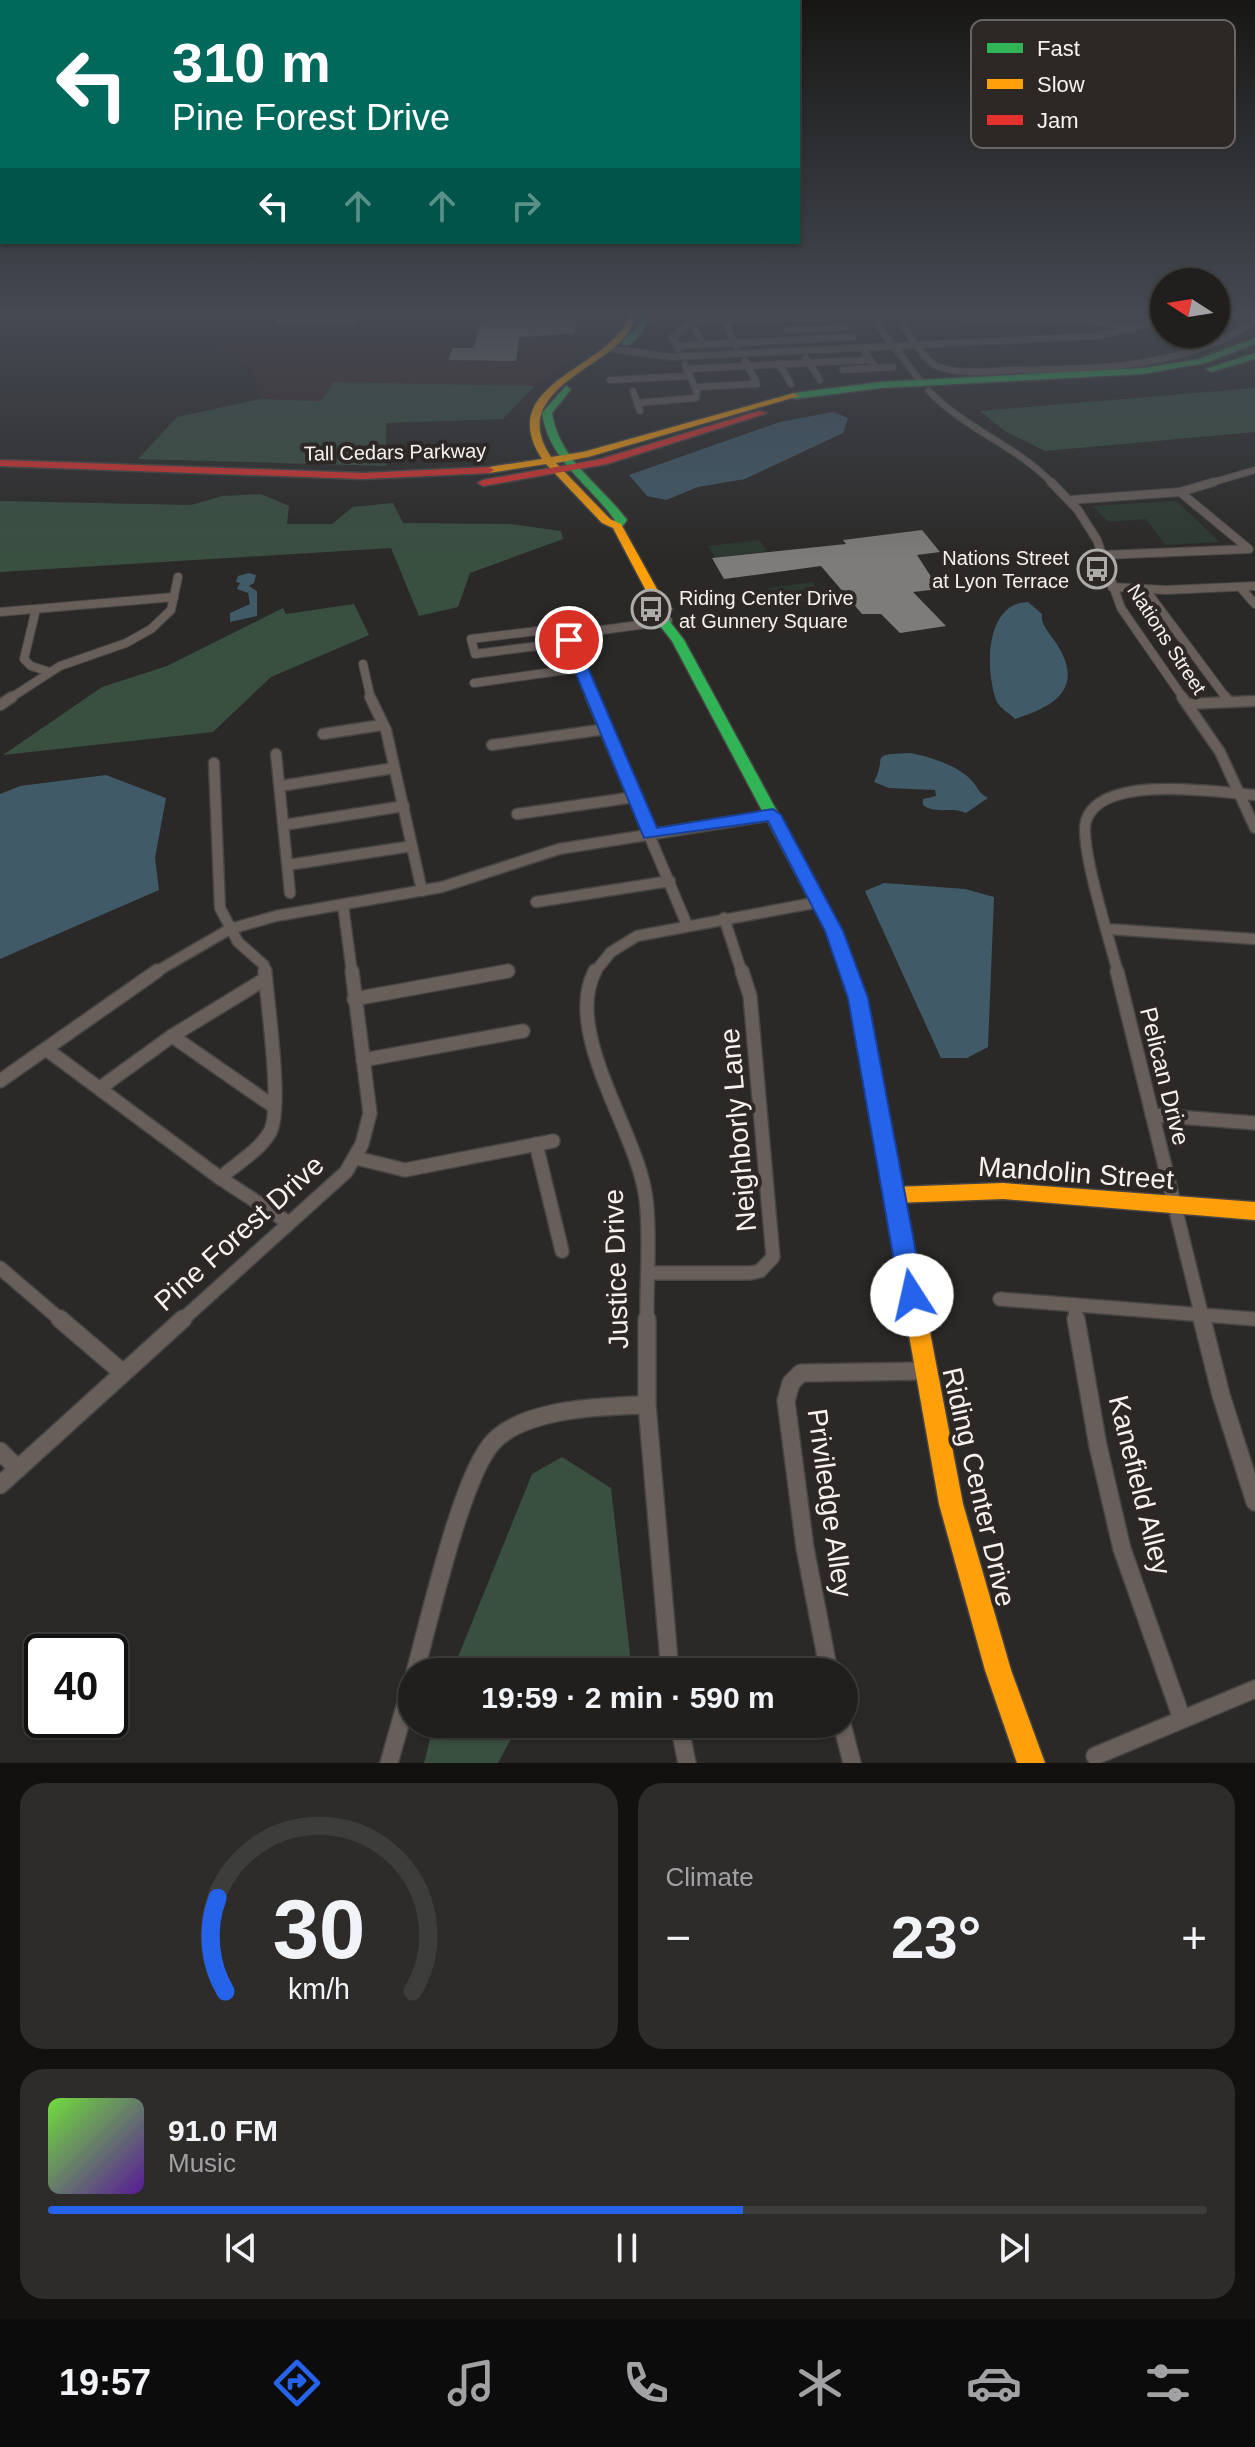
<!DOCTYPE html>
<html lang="en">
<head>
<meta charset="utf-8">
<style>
	body { margin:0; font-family:Helvetica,sans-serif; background:#2d2c2a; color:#f1f3f6; height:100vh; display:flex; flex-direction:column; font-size:30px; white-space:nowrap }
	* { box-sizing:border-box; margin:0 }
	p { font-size:26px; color:#a2a2a4 }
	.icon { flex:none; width:44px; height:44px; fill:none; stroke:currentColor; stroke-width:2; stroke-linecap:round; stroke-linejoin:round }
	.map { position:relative; height:1763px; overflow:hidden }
	.drawer { display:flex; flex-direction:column; gap:20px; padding:20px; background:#121110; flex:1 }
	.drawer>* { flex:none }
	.banner { position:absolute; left:0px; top:0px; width:800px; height:244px; box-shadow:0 2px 6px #0004,0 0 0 2px #3d3d3b; background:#00695c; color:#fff; overflow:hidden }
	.needle { width:52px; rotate:282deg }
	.controls { position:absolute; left:1150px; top:268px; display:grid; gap:16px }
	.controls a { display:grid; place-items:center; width:80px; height:80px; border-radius:50%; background:#201f1d; box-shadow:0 2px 6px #0004,0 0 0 2px #3d3d3b; font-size:40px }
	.speed { position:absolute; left:24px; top:1634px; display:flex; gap:16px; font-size:40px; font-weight:700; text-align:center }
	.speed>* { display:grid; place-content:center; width:104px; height:104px; border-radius:50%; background:#201f1d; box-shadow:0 2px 6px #0004,0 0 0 2px #3d3d3b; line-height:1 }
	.speed .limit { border:4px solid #111; border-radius:12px; background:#fff; color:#111 }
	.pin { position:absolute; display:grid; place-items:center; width:68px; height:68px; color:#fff; margin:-34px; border:4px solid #fff; border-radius:50%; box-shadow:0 2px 8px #0007 }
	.me { position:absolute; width:88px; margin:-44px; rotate:350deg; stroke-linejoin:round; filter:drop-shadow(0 0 6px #0008) }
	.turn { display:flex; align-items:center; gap:28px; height:168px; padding:0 40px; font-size:36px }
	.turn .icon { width:104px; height:104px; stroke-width:2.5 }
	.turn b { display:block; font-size:56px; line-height:68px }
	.lanes { display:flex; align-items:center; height:76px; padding:0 40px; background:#0003; justify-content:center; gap:40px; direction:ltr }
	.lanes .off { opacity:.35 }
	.big { font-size:60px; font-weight:800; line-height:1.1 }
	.drawer .card { flex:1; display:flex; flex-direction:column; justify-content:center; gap:12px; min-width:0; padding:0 28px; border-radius:24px; background:#2d2c2a }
	.drawer .dial { align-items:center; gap:0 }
	.dial svg { height:208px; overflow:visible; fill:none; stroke:#3d3d3b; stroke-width:7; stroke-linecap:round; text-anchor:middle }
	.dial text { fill:#f1f3f6; stroke:none }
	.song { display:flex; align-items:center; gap:24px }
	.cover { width:96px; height:96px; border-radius:12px; background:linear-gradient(135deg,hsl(100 70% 55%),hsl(270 70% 35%)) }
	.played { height:8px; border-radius:4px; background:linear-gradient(90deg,#2563eb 60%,#3d3d3b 60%) }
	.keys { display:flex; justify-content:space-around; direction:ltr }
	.heat { display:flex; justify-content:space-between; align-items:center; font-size:44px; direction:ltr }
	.drawer .tiles { flex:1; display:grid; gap:20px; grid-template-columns:1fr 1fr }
	.card:last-child { grid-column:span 2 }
	.trip { position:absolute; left:398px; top:1658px; width:460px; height:80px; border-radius:40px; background:#201f1d; box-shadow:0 2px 6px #0004,0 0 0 2px #3d3d3b; font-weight:800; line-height:80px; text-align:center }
	.menu { display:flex; height:128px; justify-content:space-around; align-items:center; background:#0d0c0c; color:#a2a2a4 }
	.menu .icon { width:56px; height:56px }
	.menu .active { color:#2563eb }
	.menu b { font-size:36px; color:#f1f3f6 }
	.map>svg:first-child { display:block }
</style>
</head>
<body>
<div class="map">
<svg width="1255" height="1763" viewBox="0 0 1255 1763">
	<rect width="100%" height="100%" fill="#2b2927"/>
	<polygon fill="#3c2b28" points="243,314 619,314 619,317 603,338 535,386 334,382 322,401 261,399 251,368 234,355 217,350"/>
	<g fill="#2c3930">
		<polygon points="1176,501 1220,542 1165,545 1146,519 1108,522 1093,506"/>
		<polygon points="759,540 767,551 715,558 708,546"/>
		<polygon points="814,582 814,594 804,601 779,605 768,588"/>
	</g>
	<g fill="#394f40">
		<polygon points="334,382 535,386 503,419 386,423 386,466 138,459 177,417 261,399 321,401"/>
		<polygon points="1255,388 1255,432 1045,451 1005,431 980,411"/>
		<polygon points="261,494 289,506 287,524 332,524 353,507 393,503 403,523 510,524 561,531 563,539 470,573 458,607 419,616 391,548 0,572 0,501 191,505 222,496"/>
		<polygon points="354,604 369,635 271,677 213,732 3,755 102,687 167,666 283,608 286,614"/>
		<polygon points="562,1457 611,1488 632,1672 452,1672 532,1474"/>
		<polygon points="434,1724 534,1724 514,1733 498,1763 424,1763"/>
	</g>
	<g fill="#405a68">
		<polygon points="833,412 848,418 843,433 745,479 698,487 666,500 647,496 629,475 780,422"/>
		<polygon points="249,573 256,575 254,583 249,586 257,591 257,616 230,622 230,613 250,604 248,593 237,589 240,583 236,582 238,576"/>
		<path d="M1028,602L1042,614C1040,626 1052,635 1058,646C1084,689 1054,707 1015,719C1009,713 1001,709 997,702C985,673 984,603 1028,602Z"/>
		<path d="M910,753C928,756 959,766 971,780C978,787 978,793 988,798L966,813C951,806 936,815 923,805V799L936,796L935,790L889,788L874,782C888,755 867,755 910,753Z"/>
		<polygon points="106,775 166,798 155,858 159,890 0,959 0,794 20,786"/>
		<polygon points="884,883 965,889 994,897 988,1047 967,1058 941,1058 865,891"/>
	</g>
	<g fill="#7e7c7a">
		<polygon points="281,314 358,314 354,324 275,324"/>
		<polygon points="483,314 576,314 575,333 519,337 516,361 448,360 453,348 474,348"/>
		<polygon points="922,530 940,552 917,555 939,589 913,592 946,626 900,633 881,614 862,614 821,566 724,579 712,558 846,544 843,540"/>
	</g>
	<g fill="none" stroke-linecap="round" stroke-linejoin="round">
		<defs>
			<g id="street-far4">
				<polyline points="687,314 703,344"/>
				<polyline points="720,314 737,346"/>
				<polyline points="877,314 879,327 922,383"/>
				<path d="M901,314C902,328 925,362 939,367C962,375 989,371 1012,370C1094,369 1186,369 1255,321"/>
				<polyline points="908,314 1101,322 1133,330"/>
				<polyline points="781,320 839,317"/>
				<polyline points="788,330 846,327"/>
				<polyline points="676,346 853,337"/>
				<polyline points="606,348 671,357 1097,336 1164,320"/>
				<polyline points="678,349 673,337 692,322 780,318"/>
				<polyline points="865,353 876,368 893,367"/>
				<polyline points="806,358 820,380"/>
				<polyline points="779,364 791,384"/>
				<polyline points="687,369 869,360"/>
				<polyline points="843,370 876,368"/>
				<polyline points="610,380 690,376"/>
				<polyline points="695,387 757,384 745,361"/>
				<polyline points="633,391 640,411"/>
				<path d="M929,391C965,429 1017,446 1053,484"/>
				<polyline points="637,403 696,398 697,392 685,365"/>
				<polyline points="1207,484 1255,470"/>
			</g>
			<g id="street-far3">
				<polyline points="1051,482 1078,510 1097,540 1121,608 1184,699"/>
				<polyline points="1070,500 1180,492 1214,482"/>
				<polyline points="1103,555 1249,549 1180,492"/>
				<polyline points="1112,587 1166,590 1255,586"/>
				<polyline points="1240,587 1255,604"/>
				<polyline points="1145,589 1227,699"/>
				<polyline points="36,609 24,659 31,666 50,672"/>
				<polyline points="0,612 174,597"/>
				<polyline points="570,635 569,644 592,699"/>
				<polyline points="570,635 537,631 471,639 475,654 554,644 580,633 668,621"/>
				<polyline points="363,664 371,699"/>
				<polyline points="474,683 581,668"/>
				<polyline points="9,699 60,666 126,643 151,629 171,610 178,577"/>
			</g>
			<g id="street-far2">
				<polyline points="370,697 386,730 422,891"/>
				<polyline points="591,697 687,925"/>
				<polyline points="1182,697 1220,752 1255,828"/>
				<polyline points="1225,697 1229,702"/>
				<polyline points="1187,704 1255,701"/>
				<polyline points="0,705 12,697"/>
				<polyline points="323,734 382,725"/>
				<polyline points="492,745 606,729"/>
				<polyline points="276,754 290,893"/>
				<polyline points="214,763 220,908 238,942 264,965 265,973"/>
				<polyline points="280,786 394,768"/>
				<polyline points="517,814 635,797"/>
				<polyline points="284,825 404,806"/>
				<polyline points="288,865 412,846"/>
				<polyline points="536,902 670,881"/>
				<polyline points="343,905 352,973"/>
				<polyline points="724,918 742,973"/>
				<polyline points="1107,929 1255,939"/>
				<polyline points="154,973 230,929 276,916 442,887 559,849 773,815"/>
				<polyline points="497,973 508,971"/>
				<polyline points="594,973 611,952 637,936 819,902"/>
				<path d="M1118,973C1111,944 1079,846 1086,821C1100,773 1218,792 1255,795"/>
			</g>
			<g id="street-far1">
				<path d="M595,971C562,1033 639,1134 646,1199C651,1238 646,1281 647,1321"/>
				<polyline points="1117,971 1203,1321"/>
				<polyline points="354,999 508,971"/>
				<polyline points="172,1036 273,1106"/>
				<polyline points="46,1049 220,1178 289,1223"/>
				<polyline points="363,1060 523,1031"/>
				<polyline points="0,1081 157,971"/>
				<polyline points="100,1088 172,1036 265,979"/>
				<polyline points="1152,1115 1255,1123"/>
				<polyline points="536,1144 562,1251"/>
				<polyline points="356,1158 405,1170 553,1141"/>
				<path d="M220,1178C236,1164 260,1150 270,1132C283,1108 267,1002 265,971"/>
				<polyline points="0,1268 62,1321"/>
				<polyline points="648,1273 750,1273 760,1271 773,1257 750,996 742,971"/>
				<polyline points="1000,1299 1255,1319"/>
				<polyline points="1074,1305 1077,1321"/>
				<polyline points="181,1321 346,1172 362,1144 370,1113 352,971"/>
			</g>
			<g id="street">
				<polyline points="60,1319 123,1373"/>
				<polyline points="647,1319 647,1405 670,1672"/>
				<polyline points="1076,1319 1098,1446 1122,1549 1182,1719"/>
				<polyline points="1202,1319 1221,1395 1255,1502"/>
				<polyline points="0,1451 18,1469"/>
				<polyline points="0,1485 183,1319"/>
				<path d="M415,1672C429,1622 462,1473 494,1441C526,1408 604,1406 647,1405"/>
				<polyline points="829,1672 805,1548 786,1401 791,1383 801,1373 926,1371"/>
				<polyline points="679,1724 687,1763"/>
				<polyline points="842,1724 852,1763"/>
				<polyline points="1095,1756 1255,1689"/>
				<polyline points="389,1763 412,1682"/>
			</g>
			<g id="fast">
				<polygon points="643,314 651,314 642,333 629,345 623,345 623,341 635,330"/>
				<polygon points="1255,338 1255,344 1205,363 1143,374 881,388 794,399 789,396 794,393 881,382 1143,368 1200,359"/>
				<polygon points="1255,353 1255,359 1211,372 1206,369"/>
				<path d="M566,386L571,389L552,413C559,460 600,484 627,520L621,528H613L611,526L615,520C589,484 549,460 542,413Z"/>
				<polygon points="658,598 664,602 670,622 684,640 842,931 867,998 910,1228 907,1234 900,1237 893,1234 890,1228 849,998 826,931 672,641 658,623 652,602"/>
			</g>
			<g id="slow">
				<path d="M630,314H638C634,321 631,329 626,336C594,372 509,395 551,457L583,452L794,393L799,396L588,457L556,463L610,519L621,524L663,600L672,609L666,613L652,602L613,528L602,523L546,464L489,473L484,470L489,467L542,459C497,390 590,372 621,331C625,326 627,319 630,314Z"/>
				<polygon points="1003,1183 1255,1202 1255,1220 1003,1199 894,1203 887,1201 884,1195 887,1189 894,1187"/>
				<polygon points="900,1219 907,1222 910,1228 963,1504 1011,1670 1045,1763 1017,1763 985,1670 939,1504 890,1228 893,1222"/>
			</g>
			<g id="jam">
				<polygon points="759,411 767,413 607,464 483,486 478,483 483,480 601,459"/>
				<polygon points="0,460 363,473 489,467 494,470 489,473 363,479 0,466"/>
			</g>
		</defs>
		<use href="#street-far4" stroke="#464544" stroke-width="8"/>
		<use href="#street-far3" stroke="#464544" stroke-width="10"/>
		<use href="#street-far2" stroke="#464544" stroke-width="13"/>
		<use href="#street-far1" stroke="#464544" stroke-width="16"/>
		<use href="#street" stroke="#464544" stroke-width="20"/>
		<use href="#fast" stroke="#464544" stroke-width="3"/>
		<use href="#slow" stroke="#464544" stroke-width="3"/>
		<use href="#jam" stroke="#464544" stroke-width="3"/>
		<use href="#street-far4" stroke="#685e5a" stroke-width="6"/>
		<use href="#street-far3" stroke="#685e5a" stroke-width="8"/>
		<use href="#street-far2" stroke="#685e5a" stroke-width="10"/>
		<use href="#street-far1" stroke="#685e5a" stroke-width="13"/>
		<use href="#street" stroke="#685e5a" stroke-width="17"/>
		<use href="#fast" fill="#30b455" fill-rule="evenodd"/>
		<use href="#slow" fill="#ff9f0a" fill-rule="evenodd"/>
		<use href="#jam" fill="#e5322d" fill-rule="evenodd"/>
	</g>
	<linearGradient id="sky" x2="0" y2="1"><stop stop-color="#181715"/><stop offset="0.56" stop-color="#444952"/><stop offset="1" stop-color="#444952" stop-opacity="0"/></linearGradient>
	<rect width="1255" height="561" fill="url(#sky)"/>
	<polygon fill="#2563eb" stroke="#184099" stroke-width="2" points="569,635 576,640 657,828 773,809 781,815 843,931 868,998 924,1295 921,1303 912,1306 903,1303 900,1295 848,998 825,931 768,821 644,838 562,640"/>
	<defs>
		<symbol id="bus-ring" viewBox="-11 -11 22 22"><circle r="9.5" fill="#2d2825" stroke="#aeaca9" stroke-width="1.5"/><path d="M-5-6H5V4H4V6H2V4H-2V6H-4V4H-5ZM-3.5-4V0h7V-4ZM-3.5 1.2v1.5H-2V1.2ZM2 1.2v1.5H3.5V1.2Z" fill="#aeaca9"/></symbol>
	</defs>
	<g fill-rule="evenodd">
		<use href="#bus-ring" x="1075" y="547" width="44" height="44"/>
		<use href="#bus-ring" x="629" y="587" width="44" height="44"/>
	</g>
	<g text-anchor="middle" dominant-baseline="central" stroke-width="8" stroke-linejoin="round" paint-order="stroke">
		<g font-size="20" fill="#f5f2ef" stroke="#2d2825">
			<text transform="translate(395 452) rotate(-1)">Tall Cedars Parkway</text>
			<text transform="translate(1167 639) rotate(57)">Nations Street</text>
		</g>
		<g font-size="20" fill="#f5f2ef" stroke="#2d2825" text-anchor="end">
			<text x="1069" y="558">Nations Street<tspan x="1069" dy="23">at Lyon Terrace</tspan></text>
			<text x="679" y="598" text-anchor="start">Riding Center Drive<tspan x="679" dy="23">at Gunnery Square</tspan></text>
		</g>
		<g font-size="24" fill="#f5f2ef" stroke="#2d2825">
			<text transform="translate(1165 1076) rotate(76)">Pelican Drive</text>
		</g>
		<g font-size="28" fill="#f5f2ef" stroke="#2d2825">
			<text transform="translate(738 1130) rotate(-95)">Neighborly Lane</text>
			<text transform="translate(1076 1173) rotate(4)">Mandolin Street</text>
			<text transform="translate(239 1233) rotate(-42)">Pine Forest Drive</text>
			<text transform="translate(616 1269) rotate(-92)">Justice Drive</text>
			<text transform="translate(1140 1485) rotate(76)">Kanefield Alley</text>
			<text transform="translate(979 1487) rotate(77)">Riding Center Drive</text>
			<text transform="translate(830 1503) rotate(82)">Priviledge Alley</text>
		</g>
	</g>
	<rect x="971" y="20" width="264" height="128" rx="12" fill="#2d2825" stroke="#696562" stroke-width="2"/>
	<rect x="987" y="43" width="36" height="10" fill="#30b455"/>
	<rect x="987" y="79" width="36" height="10" fill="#ff9f0a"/>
	<rect x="987" y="115" width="36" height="10" fill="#e5322d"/>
	<g font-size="22" fill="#f5f2ef">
		<text x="1037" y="56">Fast</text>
		<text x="1037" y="92">Slow</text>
		<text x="1037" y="128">Jam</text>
	</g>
</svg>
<div class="controls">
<a><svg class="needle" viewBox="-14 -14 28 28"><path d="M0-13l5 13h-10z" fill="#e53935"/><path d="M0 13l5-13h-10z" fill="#a2a2a4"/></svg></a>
</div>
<div class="speed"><div class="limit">40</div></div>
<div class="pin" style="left:569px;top:640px;background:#d93025"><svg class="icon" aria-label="arrive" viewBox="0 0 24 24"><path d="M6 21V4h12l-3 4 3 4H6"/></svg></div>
<svg class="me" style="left:912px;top:1295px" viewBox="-20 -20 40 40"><circle r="19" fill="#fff"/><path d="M0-13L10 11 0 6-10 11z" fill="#2563eb"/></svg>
<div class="trip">19:59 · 2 min · 590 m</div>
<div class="banner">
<div class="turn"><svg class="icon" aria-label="left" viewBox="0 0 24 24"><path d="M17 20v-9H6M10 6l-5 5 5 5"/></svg><div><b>310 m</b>Pine Forest Drive</div></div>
<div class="lanes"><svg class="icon" aria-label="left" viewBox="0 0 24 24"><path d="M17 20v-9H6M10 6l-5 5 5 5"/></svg><svg class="icon off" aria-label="ahead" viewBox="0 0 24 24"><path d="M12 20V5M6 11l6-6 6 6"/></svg><svg class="icon off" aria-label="ahead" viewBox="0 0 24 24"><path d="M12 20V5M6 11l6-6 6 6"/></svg><svg class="icon off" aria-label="right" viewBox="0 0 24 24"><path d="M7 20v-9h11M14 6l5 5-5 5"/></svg></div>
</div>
</div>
<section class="drawer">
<div class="tiles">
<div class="card dial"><svg viewBox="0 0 100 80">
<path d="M14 69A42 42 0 1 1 86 69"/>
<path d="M14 69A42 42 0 0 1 11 33" stroke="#2563eb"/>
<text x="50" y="56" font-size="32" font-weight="700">30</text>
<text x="50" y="72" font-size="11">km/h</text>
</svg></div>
<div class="card"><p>Climate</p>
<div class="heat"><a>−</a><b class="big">23°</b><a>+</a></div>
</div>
<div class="card">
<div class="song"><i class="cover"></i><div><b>91.0 FM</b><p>Music</p></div></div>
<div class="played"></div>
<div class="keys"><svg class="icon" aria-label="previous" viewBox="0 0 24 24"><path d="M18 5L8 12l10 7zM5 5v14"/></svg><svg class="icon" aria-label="pause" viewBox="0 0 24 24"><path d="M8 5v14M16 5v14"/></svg><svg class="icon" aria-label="next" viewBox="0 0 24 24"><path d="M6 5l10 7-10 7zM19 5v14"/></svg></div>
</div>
</div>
</section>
<nav class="menu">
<b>19:57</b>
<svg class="icon active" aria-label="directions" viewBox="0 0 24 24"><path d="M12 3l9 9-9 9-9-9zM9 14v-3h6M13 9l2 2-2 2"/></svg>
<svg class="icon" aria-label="music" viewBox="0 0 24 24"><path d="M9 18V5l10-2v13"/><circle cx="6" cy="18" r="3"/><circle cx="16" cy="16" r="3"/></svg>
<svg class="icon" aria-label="phone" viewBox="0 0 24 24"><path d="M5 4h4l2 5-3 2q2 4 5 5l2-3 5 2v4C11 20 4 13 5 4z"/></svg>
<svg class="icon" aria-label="climate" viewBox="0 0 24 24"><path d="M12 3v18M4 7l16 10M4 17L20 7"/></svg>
<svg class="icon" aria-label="car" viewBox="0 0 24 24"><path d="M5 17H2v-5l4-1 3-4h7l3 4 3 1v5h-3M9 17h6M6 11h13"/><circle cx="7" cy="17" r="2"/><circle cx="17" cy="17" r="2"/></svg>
<svg class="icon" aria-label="filters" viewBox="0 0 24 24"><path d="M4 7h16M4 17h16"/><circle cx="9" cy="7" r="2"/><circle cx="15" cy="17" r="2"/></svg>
</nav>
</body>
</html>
